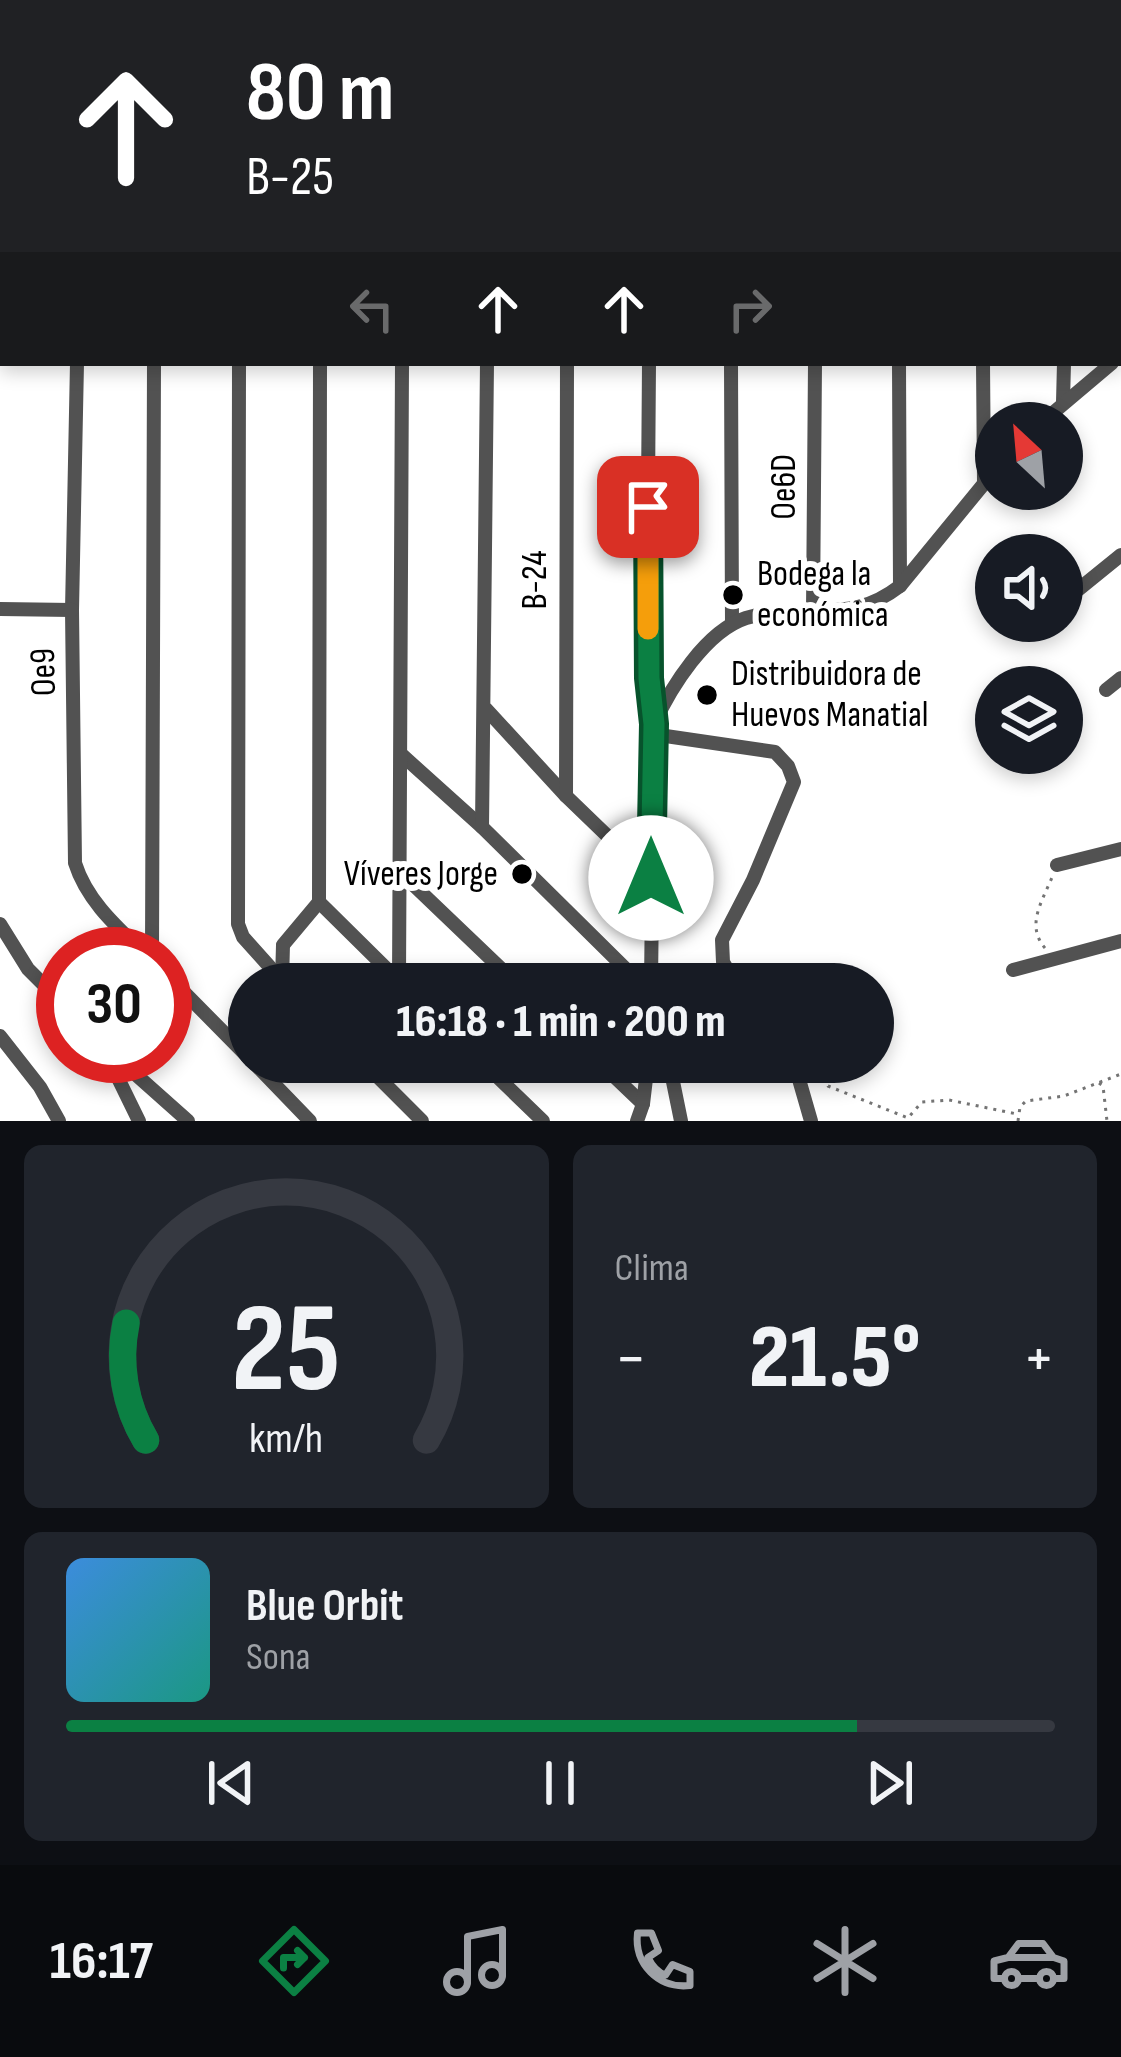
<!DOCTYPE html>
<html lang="es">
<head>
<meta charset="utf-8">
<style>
	body { margin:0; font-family:"Sofia Sans Condensed",sans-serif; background:#20242c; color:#f1f3f6; height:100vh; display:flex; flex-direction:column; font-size:45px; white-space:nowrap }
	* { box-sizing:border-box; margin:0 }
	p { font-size:39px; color:#9ea1a6 }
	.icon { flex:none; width:66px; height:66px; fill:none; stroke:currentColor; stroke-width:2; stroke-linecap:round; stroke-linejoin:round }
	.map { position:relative; height:1121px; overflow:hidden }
	.drawer { display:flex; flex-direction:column; gap:24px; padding:24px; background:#0d0f14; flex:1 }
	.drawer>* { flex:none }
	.top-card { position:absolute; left:0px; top:0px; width:1122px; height:366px; box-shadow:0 6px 18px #0003; background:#202124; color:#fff; overflow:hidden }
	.needle { width:78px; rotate:334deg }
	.buttons { position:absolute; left:975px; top:402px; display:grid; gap:24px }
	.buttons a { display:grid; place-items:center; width:108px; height:108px; border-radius:50%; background:#171b24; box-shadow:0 6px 18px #0003; font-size:60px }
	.speed { position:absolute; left:36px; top:927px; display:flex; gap:24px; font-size:60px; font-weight:700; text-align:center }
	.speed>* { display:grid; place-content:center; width:156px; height:156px; border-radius:50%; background:#171b24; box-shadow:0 6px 18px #0003; line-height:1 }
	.speed .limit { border:18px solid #d22; background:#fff; color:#111 }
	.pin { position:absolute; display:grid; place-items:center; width:102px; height:102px; color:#fff; margin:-51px; border-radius:24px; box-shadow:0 6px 18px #0006 }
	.me { position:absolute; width:132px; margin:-66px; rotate:0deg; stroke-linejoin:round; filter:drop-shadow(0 0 9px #0008) }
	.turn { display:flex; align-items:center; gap:42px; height:252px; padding:0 48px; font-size:54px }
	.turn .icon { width:156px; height:156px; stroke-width:2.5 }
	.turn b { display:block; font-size:84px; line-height:102px }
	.lanes { display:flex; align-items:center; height:114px; padding:0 48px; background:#0003; justify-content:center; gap:60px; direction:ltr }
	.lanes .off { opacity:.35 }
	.big { font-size:90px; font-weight:800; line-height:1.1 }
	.drawer .card { flex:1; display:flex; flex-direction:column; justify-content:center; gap:18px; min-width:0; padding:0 42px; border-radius:18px; background:#20242c }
	.drawer .dial { align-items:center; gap:0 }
	.dial svg { height:312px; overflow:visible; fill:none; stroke:#363941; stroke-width:7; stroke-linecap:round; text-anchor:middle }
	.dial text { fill:#f1f3f6; stroke:none }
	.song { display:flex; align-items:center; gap:36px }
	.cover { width:144px; height:144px; border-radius:18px; background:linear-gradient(135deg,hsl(210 70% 55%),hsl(170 70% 35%)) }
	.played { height:12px; border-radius:6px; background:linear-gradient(90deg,#0b8043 80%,#363941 80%) }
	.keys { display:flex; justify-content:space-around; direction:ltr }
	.heat { display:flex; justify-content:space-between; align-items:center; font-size:66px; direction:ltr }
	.drawer .tiles { flex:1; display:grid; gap:24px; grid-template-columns:1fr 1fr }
	.card:last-child { grid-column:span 2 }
	.trip { position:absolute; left:228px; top:963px; width:666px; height:120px; border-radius:60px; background:#171b24; box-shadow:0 6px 18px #0003; font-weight:800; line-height:120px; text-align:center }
	.tabs { display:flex; height:192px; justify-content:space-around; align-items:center; background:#090b0e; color:#9ea1a6 }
	.tabs .icon { width:84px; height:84px }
	.tabs .active { color:#0b8043 }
	.tabs b { font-size:54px; color:#f1f3f6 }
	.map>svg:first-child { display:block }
</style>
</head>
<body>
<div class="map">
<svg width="1121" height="1121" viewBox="0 0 1121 1121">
	<rect width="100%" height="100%" fill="#fff"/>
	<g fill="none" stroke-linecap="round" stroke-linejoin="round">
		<g stroke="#747474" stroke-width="3" stroke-dasharray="3 6" stroke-linecap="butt">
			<path d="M1045,948C1025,925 1043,900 1053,875"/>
			<polyline points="815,1062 828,1086 908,1118 922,1102 949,1100 1017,1114"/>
			<polyline points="1099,1083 1103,1086 1107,1121"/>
			<polyline points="1018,1121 1020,1107 1026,1101 1064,1096 1121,1074"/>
		</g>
		<g stroke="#525252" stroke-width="14">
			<polyline points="106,0 107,3"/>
			<polyline points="194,0 194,3"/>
			<polyline points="280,0 281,3"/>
			<polyline points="361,0 362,3"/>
			<polyline points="451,0 451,3"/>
			<polyline points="536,0 537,3"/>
			<polyline points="623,0 623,3"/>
			<polyline points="709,0 710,3"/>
			<polyline points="723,0 726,3"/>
			<polyline points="800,0 800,3"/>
			<polyline points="886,0 886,3"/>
			<polyline points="82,3 84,0"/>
			<polyline points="983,3 993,0"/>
			<polyline points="1119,55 1121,54"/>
			<polyline points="0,99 3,101"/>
			<polyline points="1119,140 1121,139"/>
			<polyline points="0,149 3,139"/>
			<polyline points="1119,246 1121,244"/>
			<polyline points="1119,357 1121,355"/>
			<path d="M77,363L72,610L75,863C87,901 117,927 145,954"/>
			<polyline points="239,363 238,924 243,937 285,984"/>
			<polyline points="649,363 647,622 654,724 651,984"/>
			<polyline points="731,363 732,624"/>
			<polyline points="899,363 900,586"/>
			<polyline points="983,363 984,482"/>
			<polyline points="1063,402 1064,363"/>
			<polyline points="1041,423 1112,363"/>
			<polyline points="1079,589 1121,555"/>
			<polyline points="0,609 72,610"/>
			<polyline points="813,611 815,363"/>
			<polyline points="1106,690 1121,678"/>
			<polyline points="486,709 566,796 651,878"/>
			<path d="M654,724C671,687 706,631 746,618C766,612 791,612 812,611C849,610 870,609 900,586L996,469"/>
			<polyline points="652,734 775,752 788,766 794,782 753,880 722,940 723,962 736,984"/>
			<polyline points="402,755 482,827 641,984"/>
			<polyline points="566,796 567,363"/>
			<polyline points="482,827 487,363"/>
			<polyline points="1057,865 1121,849"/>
			<polyline points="402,874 517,984"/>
			<polyline points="319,902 400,982"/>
			<polyline points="0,924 28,969 63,1004"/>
			<polyline points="152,954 154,363"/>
			<polyline points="1013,970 1121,941"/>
			<polyline points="165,973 249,1058"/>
			<polyline points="282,981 283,945 319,902 320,363"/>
			<polyline points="399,981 402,363"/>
			<polyline points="0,1036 40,1087 59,1121"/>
			<polyline points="115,1056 188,1121"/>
			<polyline points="118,1059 114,1063 115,1072 139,1121"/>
			<polyline points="253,1062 310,1121"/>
			<polyline points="363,1062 422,1121"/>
			<polyline points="482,1062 543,1121"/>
			<polyline points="599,1062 643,1104"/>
			<polyline points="669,1062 681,1121"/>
			<polyline points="794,1062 811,1121"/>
			<polyline points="637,1121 643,1104 648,1062"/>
		</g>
	</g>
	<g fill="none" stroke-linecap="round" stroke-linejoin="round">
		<defs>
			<polyline id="route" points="648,507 649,678 654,724 651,878"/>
		</defs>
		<use href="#route" stroke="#07532c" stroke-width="30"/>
		<use href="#route" stroke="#0b8043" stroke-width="21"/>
		<polyline stroke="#f59e0b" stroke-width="21" points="648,629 648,555"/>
	</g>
	<g fill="#000" stroke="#fff" stroke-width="4.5">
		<circle cx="733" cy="595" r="12"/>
		<circle cx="707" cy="695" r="12"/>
		<circle cx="522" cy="874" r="12"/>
	</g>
	<g text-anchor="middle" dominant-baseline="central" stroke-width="12" stroke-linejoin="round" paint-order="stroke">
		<g font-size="36" fill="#000" stroke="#fff">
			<text transform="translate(784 487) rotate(-90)">Oe6D</text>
			<text transform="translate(535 580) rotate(-90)">B-24</text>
			<text transform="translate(44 672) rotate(-91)">Oe9</text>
		</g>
		<g font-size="36" fill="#000" stroke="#fff" text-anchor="start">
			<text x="757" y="574">Bodega la<tspan x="757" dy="41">económica</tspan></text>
			<text x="731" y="674">Distribuidora de<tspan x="731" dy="41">Huevos Manatial</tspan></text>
			<text x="498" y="874" text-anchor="end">Víveres Jorge</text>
		</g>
	</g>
</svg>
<div class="buttons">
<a><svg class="needle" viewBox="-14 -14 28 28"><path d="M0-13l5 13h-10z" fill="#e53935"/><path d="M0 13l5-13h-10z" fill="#9ea1a6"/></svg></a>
<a><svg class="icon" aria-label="sound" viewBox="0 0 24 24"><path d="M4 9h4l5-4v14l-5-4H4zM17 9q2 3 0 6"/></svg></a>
<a><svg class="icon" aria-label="layers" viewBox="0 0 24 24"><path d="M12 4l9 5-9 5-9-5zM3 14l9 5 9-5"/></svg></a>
</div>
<div class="speed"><div class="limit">30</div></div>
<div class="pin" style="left:648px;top:507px;background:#d93025"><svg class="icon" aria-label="arrive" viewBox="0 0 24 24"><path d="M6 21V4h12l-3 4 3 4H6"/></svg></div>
<svg class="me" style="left:651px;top:878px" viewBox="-20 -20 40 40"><circle r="19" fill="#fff"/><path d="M0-13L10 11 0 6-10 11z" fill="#0b8043"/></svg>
<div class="trip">16:18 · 1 min · 200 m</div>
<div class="top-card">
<div class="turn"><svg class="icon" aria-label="ahead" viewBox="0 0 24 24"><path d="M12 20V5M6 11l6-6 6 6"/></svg><div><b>80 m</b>B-25</div></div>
<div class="lanes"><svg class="icon off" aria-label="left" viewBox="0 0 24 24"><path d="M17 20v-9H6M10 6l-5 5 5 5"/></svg><svg class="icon" aria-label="ahead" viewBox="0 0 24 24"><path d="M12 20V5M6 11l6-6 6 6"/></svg><svg class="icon" aria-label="ahead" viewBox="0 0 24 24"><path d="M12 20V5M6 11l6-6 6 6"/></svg><svg class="icon off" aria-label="right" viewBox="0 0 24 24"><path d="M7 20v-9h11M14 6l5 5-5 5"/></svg></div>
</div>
</div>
<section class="drawer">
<div class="tiles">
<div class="card dial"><svg viewBox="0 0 100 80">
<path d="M14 69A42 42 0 1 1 86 69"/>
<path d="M14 69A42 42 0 0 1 9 39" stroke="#0b8043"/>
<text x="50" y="56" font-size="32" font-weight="700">25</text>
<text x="50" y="72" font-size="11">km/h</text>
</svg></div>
<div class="card"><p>Clima</p>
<div class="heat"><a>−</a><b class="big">21.5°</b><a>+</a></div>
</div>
<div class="card">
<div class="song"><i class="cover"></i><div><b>Blue Orbit</b><p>Sona</p></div></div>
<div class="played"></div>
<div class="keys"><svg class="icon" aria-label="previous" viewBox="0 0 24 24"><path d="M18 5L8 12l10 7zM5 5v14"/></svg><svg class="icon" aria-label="pause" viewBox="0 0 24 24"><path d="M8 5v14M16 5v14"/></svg><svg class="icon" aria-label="next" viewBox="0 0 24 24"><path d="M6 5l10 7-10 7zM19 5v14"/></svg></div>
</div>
</div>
</section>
<nav class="tabs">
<b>16:17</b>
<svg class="icon active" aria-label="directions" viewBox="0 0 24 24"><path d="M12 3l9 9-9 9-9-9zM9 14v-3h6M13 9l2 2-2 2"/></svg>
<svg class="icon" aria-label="music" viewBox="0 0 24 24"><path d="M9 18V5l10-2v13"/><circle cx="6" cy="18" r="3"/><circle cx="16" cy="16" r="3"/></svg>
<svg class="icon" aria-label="phone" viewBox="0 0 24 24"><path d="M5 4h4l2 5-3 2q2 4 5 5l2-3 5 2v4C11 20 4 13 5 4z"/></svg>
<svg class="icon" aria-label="climate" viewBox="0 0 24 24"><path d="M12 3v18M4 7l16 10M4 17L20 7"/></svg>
<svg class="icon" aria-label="car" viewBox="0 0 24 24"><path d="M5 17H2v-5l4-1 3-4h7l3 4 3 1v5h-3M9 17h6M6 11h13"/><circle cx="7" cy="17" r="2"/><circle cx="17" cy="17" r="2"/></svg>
</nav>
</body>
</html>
